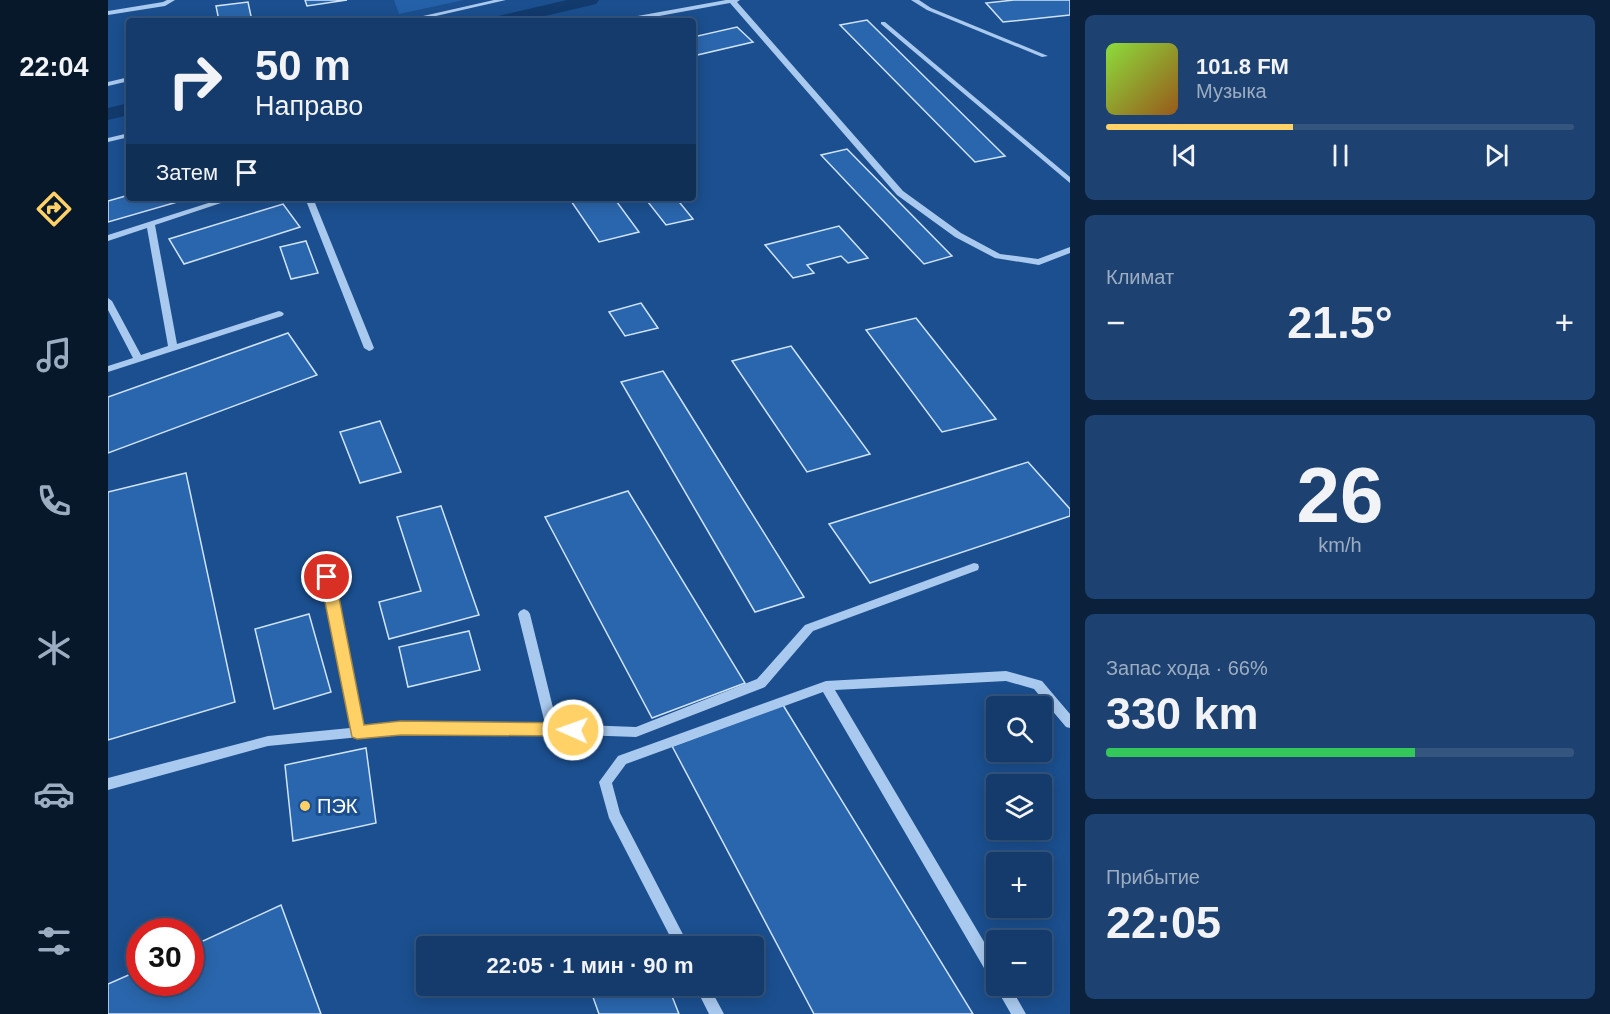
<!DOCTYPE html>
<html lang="ru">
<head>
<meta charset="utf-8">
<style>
	body { margin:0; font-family:Arial,sans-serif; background:#1d4271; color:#f1f3f6; height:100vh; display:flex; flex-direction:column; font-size:22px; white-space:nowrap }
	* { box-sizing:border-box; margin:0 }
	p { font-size:20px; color:#9dadc1 }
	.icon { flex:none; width:33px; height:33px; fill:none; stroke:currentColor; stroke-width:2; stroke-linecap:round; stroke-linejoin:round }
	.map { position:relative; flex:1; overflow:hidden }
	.sheet { display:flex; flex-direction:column; gap:15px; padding:15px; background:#0b203b; width:540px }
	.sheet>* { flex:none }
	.guide { position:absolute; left:18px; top:18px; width:570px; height:183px; border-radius:6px; box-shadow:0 3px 15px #0003,0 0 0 2px #33557e; background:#143b6b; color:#f1f3f6; overflow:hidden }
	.buttons { position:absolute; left:878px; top:696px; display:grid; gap:12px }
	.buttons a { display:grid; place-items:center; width:66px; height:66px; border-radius:6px; background:#143b6b; box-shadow:0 3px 15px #0003,0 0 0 2px #33557e; font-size:30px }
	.speed { position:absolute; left:18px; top:918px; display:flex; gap:12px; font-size:30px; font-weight:700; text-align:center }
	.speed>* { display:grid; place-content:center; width:78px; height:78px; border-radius:50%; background:#143b6b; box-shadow:0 3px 15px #0003,0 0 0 2px #33557e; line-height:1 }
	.speed .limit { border:9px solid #d22; background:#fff; color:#111 }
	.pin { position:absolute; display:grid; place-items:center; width:51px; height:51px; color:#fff; margin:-26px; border:3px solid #fff; border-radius:50%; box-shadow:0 2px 6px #0007 }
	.me { position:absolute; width:66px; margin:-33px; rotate:272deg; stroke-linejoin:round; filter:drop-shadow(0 0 4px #0008) }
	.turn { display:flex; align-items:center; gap:21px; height:126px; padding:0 30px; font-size:27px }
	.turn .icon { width:78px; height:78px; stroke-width:2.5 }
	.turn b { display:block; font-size:42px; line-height:51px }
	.then { display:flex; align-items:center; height:57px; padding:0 30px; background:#0003; gap:12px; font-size:22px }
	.big { font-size:45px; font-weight:600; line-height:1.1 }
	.sheet .widget { flex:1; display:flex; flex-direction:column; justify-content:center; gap:9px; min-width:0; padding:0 21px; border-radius:9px; background:#1d4271 }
	.sheet .dial { align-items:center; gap:0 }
	.dial b { font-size:78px; line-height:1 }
	.song { display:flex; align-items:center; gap:18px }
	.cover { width:72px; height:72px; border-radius:9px; background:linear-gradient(135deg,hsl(90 70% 55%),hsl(30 70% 35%)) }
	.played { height:6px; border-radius:3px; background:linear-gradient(90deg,#ffd166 40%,#33557e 40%) }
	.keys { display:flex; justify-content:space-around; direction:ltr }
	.heat { display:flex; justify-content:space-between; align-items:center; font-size:33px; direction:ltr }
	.charge { height:9px; border-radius:4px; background:linear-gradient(90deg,#34c759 66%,#33557e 0) }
	.trip { position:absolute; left:308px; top:936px; width:348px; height:60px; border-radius:6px; background:#143b6b; box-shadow:0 3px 15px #0003,0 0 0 2px #33557e; font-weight:600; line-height:60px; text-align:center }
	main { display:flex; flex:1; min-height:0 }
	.tab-bar { display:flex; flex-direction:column; width:108px; justify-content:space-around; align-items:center; background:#08182b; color:#9dadc1 }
	.tab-bar .icon { width:42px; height:42px }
	.tab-bar .selected { color:#ffd166 }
	.tab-bar b { font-size:27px; color:#f1f3f6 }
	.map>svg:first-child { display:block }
</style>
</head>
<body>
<main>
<nav class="tab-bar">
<b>22:04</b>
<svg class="icon selected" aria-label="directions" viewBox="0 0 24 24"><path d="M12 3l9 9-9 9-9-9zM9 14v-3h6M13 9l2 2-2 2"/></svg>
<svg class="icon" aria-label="music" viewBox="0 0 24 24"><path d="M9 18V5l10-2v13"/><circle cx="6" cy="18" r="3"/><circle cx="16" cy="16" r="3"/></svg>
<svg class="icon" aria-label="phone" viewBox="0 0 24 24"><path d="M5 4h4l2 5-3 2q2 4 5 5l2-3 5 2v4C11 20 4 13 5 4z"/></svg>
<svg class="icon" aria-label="climate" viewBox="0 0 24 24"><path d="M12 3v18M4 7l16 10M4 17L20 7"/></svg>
<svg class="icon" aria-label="car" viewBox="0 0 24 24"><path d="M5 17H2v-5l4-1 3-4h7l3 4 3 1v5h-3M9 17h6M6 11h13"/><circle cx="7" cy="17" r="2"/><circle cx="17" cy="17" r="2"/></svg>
<svg class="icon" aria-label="filters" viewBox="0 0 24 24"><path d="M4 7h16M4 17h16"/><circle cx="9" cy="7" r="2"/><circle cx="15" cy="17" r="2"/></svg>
</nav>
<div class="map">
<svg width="962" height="1014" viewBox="0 0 962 1014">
	<rect width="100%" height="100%" fill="#1b4f8f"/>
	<polygon fill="#2461a8" points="286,0 356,0 291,14"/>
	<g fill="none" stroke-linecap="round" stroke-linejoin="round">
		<g fill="#123a6d" fill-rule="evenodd">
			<polygon points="459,0 491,0 488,4 416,21 384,21 386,17"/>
			<polygon points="21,103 21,115 0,120 0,108"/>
		</g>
	</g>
	<g fill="#2a66ad" stroke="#cfe3fa" stroke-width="1.5">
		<polygon points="197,0 239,0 199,6"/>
		<polygon points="906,0 962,0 962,15 895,22 878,3"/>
		<polygon points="140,2 144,21 111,21 108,6"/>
		<polygon points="759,20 897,156 867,162 732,25"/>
		<polygon points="629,27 645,42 585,56 585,37"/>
		<polygon points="739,149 844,256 816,264 713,155"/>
		<polygon points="21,195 21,198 83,198 0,222 0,201"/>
		<polygon points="461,198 506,198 531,232 491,242"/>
		<polygon points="558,198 568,198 585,219 558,225 540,202"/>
		<polygon points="175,204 192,227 76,264 61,239"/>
		<polygon points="731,226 760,258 740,263 733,256 699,265 706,273 685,278 657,245"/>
		<polygon points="198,241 210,273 183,279 172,247"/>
		<polygon points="533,303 550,328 517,336 501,312"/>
		<polygon points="808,318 888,419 834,432 758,330"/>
		<polygon points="180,333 209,375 0,453 0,397"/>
		<polygon points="683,346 762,454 699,472 624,361"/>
		<polygon points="555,371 696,597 647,612 513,382"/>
		<polygon points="272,421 293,472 252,483 232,432"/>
		<polygon points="920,462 962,509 962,516 762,583 721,524"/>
		<polygon points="78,473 127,702 0,740 0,492"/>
		<polygon points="520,491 637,683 544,718 437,517"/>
		<polygon points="333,506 371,615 281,639 271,602 313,591 289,517"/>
		<polygon points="201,614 223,692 166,709 147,629"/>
		<polygon points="361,631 372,670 300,687 291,647"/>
		<polygon points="675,705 865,1014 706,1014 564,746"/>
		<polygon points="258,748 268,823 185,841 177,765"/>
		<polygon points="173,905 213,1014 0,1014 0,984 32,970 32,982 82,982 82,947"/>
		<polygon points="481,986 560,986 571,1014 491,1014"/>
	</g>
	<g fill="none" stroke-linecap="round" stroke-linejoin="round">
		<g fill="#a9c9ee" fill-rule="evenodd">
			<polygon points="59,0 67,0 57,6 0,15 0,11 55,2"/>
			<polygon points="386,0 398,0 306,21 293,21"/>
			<polygon points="618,0 632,0 629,2 795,191 853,233 892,254 930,259 962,247 962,253 931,265 887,258 847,237 789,195 622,3 524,21 510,21 513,19"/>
			<polygon points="803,0 811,0 823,8 940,56 934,57 819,10"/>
			<polygon points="773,22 777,22 962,177 962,183 773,24"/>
			<polygon points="21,77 21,81 0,86 0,82"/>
			<polygon points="21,133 21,137 0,142 0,138"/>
			<polygon points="116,198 128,198 47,225 69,344 171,311 174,312 176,314 174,316 0,372 0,366 25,358 0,310 0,298 4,301 33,355 60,346 39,228 0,241 0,235"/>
			<polygon points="197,198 205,198 266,348 264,350 261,351 256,348"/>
			<polygon points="866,563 870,564 871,567 870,570 705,631 657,687 528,737 444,734 293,733 160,746 0,790 0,778 160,736 242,728 213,577 215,574 223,574 225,577 254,727 293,723 437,724 410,614 412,611 416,609 420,611 422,614 449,724 528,727 649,679 697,625"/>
			<polygon points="898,671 934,681 962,714 962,728 958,727 926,689 898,681 727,690 888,962 888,982 883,980 715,692 518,764 504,783 512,813 581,946 567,946 501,818 491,782 510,756 718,681"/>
			<polygon points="888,983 888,986 902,986 918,1014 903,1014 887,986"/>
			<polygon points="587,986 601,986 616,1014 601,1014"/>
		</g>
	</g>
	<polygon fill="#ffd166" stroke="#a68842" stroke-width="1.5" points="219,572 225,573 227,577 256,725 293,721 465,723 470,725 473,730 470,734 465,736 293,735 249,739 244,737 212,577 214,573"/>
	<circle fill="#ffd166" stroke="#1b4f8f" stroke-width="2" cx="197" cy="806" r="6"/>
	<g text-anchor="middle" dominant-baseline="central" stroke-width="6" stroke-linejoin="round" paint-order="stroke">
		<g font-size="20" fill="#fff" stroke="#1b4f8f" text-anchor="start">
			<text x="209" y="806">ПЭК</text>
		</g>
	</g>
</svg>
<div class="buttons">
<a><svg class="icon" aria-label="search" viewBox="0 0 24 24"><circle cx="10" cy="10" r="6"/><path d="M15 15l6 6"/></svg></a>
<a><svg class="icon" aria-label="layers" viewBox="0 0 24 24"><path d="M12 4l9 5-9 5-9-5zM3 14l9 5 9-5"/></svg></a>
<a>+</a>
<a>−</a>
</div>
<div class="speed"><div class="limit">30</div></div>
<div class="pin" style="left:219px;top:577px;background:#d93025"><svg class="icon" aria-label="arrive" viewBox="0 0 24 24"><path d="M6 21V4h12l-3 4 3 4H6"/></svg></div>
<svg class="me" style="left:465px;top:730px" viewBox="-20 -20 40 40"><circle r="17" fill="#ffd166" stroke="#fff" stroke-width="3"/><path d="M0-11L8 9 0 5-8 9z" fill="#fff"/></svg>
<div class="trip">22:05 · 1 мин · 90 m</div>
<div class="guide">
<div class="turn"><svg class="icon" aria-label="right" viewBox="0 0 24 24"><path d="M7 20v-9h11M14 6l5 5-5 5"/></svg><div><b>50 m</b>Направо</div></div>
<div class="then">Затем<svg class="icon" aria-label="arrive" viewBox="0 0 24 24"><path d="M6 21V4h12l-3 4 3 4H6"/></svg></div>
</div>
</div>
<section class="sheet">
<div class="widget">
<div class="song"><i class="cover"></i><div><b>101.8 FM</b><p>Музыка</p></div></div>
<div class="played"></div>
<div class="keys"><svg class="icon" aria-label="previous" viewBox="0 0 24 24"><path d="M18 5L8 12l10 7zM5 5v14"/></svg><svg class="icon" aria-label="pause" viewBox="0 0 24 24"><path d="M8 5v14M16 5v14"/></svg><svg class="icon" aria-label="next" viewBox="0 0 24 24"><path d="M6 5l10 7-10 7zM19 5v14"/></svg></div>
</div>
<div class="widget"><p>Климат</p>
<div class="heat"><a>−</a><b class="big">21.5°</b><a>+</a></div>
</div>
<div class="widget dial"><b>26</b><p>km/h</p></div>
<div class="widget"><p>Запас хода · 66%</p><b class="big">330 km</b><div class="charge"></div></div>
<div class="widget"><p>Прибытие</p><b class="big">22:05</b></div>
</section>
</main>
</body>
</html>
